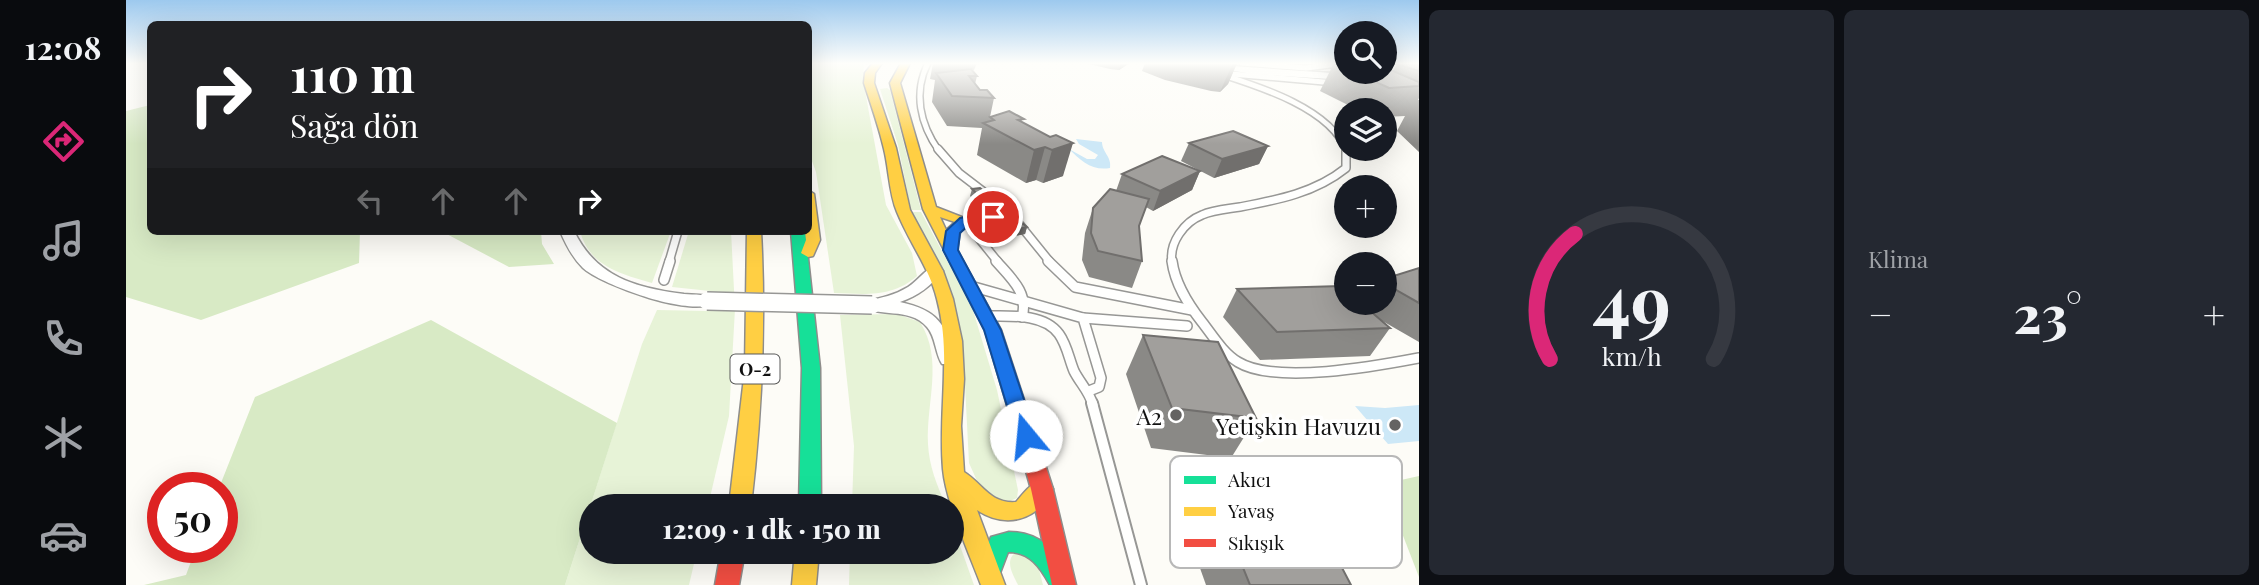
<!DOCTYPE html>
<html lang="tr">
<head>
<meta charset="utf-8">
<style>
	body { margin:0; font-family:"Playfair Display",serif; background:#242831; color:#f1f3f6; height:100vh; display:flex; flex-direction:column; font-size:26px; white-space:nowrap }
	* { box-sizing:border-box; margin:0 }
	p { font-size:23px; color:#9ea1a6 }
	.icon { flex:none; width:38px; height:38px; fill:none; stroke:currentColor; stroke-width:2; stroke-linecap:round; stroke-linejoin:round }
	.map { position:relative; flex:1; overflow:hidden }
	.sheet { display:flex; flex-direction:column; gap:10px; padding:10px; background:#0d0f14; width:840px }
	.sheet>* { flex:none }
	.hud { position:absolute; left:21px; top:21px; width:665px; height:214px; border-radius:10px; box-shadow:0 7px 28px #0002; background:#202124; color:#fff; overflow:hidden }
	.tools { position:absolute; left:1208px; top:21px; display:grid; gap:14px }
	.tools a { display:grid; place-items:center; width:63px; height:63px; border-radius:50%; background:#171b24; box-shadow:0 7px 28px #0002; font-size:35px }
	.speed { position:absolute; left:21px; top:472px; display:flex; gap:14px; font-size:35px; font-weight:700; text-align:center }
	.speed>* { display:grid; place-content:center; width:91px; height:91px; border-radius:50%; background:#171b24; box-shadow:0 7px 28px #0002; line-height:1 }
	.speed .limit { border:10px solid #d22; background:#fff; color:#111 }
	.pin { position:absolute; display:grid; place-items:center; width:60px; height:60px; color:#fff; margin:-30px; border:4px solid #fff; border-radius:50%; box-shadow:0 2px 7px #0007 }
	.me { position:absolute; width:77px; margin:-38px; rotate:343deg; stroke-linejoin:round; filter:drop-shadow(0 0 5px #0008) }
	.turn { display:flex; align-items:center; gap:24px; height:147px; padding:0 28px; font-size:32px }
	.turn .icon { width:91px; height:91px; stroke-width:2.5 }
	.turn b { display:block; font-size:49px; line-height:60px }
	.lanes { display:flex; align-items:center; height:66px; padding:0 28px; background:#0003; justify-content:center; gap:35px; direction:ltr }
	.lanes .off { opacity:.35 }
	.big { font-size:52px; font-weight:800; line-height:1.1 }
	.sheet .widget { flex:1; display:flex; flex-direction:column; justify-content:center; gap:10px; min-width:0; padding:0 24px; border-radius:10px; background:#242831 }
	.sheet .dial { align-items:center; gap:0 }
	.dial svg { height:182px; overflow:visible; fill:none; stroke:#363941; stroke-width:7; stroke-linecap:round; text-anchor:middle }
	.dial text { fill:#f1f3f6; stroke:none }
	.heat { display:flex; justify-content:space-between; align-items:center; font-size:38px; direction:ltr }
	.sheet .tiles { flex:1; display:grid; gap:10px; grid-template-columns:repeat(2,1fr) }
	.trip { position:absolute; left:453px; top:494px; width:385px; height:70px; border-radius:35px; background:#171b24; box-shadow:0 7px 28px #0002; font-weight:800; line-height:70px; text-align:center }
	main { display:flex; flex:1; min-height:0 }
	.tab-bar { display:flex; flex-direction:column; width:126px; justify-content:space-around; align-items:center; background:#090b0e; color:#9ea1a6 }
	.tab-bar .icon { width:49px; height:49px }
	.tab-bar .on { color:#db2777 }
	.tab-bar b { font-size:32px; color:#f1f3f6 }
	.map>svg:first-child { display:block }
</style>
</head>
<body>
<main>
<nav class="tab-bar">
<b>12:08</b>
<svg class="icon on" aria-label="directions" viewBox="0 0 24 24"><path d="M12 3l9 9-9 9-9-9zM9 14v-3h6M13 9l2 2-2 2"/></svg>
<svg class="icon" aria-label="music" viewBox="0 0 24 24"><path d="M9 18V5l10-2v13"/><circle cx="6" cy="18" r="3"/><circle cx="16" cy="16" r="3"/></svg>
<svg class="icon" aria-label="phone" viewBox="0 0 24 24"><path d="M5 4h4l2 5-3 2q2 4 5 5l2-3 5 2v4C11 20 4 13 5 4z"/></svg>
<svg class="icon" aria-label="climate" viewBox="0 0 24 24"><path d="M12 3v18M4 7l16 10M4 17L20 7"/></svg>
<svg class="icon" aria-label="car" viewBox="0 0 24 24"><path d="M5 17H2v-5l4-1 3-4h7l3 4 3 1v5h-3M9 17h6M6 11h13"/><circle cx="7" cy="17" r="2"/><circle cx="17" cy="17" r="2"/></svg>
</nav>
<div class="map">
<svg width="1293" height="585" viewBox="0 0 1293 585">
	<rect width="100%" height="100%" fill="#fdfcf7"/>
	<g fill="#e7f3d7">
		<path d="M683,63H738L737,80L760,205L786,253L791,276C766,298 739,294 708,293L690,172L683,153Z"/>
		<polygon points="761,88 764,90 795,210 785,210 772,145 754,89"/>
		<polygon points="785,212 795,212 846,307 871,390 892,490 891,498 884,501 872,499 852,483 843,463 837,347"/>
		<path d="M454,231H545L526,283C495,274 463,266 454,231Z"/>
		<polygon points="563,231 605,231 609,309 603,416 582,506 466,506 466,551 571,551 563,585 439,585 516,344 531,310 582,311 584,291 546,287"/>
		<path d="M771,314L794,322C818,360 800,402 802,444C803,466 811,485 820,506H726L728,446L714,315Z"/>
		<polygon points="826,523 848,585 723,585 724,551 826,551"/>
		<path d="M890,552L911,562L917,585H892C887,574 878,561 890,552Z"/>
	</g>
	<g fill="#d8eac5">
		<polygon points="24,105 24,231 234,231 233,263 75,320 0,297 0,111"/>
		<polygon points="315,231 415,231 416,244 428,264 383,267"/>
		<polygon points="305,320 491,423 439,585 18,585 60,575 70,548 96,548 96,488 93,488 129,397"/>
		<polygon points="1293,476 1293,577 1257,484"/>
	</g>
	<g fill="#cde8f7">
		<path d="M950,139L976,142C976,152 986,157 984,168C966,171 955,161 943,149L961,159H969L972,155L953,144Z"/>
		<polygon points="1293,405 1293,441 1262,444 1229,406 1259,408"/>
	</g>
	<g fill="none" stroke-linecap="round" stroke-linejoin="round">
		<defs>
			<g id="lane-far3">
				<path d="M802,63C787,93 794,124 813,151"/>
				<polyline points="1116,63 1180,68 1219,63"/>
				<path d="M1094,74C1132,86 1206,109 1220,151"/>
				<polyline points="1106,74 1209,83"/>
			</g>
			<g id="lane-far2">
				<polyline points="812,149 833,173 867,199"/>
				<polyline points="839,221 872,262"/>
				<polyline points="839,221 867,217"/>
				<polyline points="894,225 924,262"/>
				<polyline points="543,262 552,231"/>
				<path d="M1046,262C1043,243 1058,222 1076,215C1087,210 1102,209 1114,207C1151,200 1189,193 1220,168V149"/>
			</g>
			<g id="lane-far1">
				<path d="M870,261C885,278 903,293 896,317"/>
				<polyline points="922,261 949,287 1066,310"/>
				<path d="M1046,261C1049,284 1062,304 1076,322C1087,336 1097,353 1112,362C1149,385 1251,366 1293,358"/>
				<polyline points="538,280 544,261"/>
				<polyline points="848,287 957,318 975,378 973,387 963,391"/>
				<path d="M860,316C883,316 918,313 933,334C941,345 943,359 948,371C954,383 963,391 967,405"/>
				<polyline points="957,318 1061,326"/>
			</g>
			<polyline id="lane" points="966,403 1015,585"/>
			<g id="street">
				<polygon points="1063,63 1221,74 1226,77 1221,80 1126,74"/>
				<path d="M434,231H448C470,277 510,288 558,294C568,295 582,293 589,301C572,320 475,285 457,268C446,257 440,245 434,231Z"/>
				<path d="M809,266L817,271C805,286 792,296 774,302C814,311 818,324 831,360L828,364H816C809,353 810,337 801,327C783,306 751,319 738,305L740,301C755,298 769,295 782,287C792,281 799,269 809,266Z"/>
			</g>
			<g id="fast">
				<polygon points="665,231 679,231 694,368 695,506 673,506 676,368"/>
				<path d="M883,532C913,532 932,551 944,577L940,585H924C914,567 904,552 882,552L871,581L863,584L855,581L851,573L865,537Z"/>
			</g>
			<g id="slow">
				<path d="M747,63H756L749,73L748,83L770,148L784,210L817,271L827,299L836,341L838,379L835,426L838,472C857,484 864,504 890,502C900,491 908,477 924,483L927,489C911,521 880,529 851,510L879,585H855C843,553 820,502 817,469C812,411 826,356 811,299C803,267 783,242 771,212C763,193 763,169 758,149C753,127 745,105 738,83L739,73Z"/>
				<path d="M775,63H784L774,83L810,207L846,221L834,232L831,250L875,330L910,436L907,441L900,444L893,441L890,436L859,330L797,209L764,83ZM814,217L829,222L820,230Z"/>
				<polygon points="682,190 688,194 694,240 687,256 682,257 675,253 680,240 679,231 682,231"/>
				<path d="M621,231H635C640,323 636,414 625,506H603L619,369Z"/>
				<polygon points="669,551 693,551 690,585 666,585"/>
			</g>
			<g id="jam">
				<polygon points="900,428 907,431 910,436 927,489 950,585 926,585 905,489 890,436 893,431"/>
				<polygon points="595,551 619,551 613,585 589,585"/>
			</g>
		</defs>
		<use href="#lane-far3" stroke="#979795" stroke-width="8"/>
		<use href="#lane-far2" stroke="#979795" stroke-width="10"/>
		<use href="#lane-far1" stroke="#979795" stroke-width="12"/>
		<use href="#lane" stroke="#979795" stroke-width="14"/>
		<use href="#street" stroke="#979795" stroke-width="3"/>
		<use href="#fast" stroke="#8e8d8b" stroke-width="3"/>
		<use href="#slow" stroke="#8e8d8b" stroke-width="3"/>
		<use href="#jam" stroke="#8e8d8b" stroke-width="3"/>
		<use href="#lane-far3" stroke="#fffffe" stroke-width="5"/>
		<use href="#lane-far2" stroke="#fffffe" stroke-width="7"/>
		<use href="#lane-far1" stroke="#fffffe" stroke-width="9"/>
		<use href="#lane" stroke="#fffffe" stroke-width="10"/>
		<use href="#street" fill="#fffffe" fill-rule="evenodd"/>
		<use href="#fast" fill="#16e098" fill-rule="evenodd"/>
		<use href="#slow" fill="#ffcf43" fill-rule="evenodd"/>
		<use href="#jam" fill="#f24e42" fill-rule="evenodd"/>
		<defs>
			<polyline id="street-bridge" points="581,301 746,305"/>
		</defs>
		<use href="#street-bridge" stroke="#979795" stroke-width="20" stroke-linecap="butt"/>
		<use href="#street-bridge" stroke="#fffffe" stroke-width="17"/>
	</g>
	<g fill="#8a8986">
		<polygon points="807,63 851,63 848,70 845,69 851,76 849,84 854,90 868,98 864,117 897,123 924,137 937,176 917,183 910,180 900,183 851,155 856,128 821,126 806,102 809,80 804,79"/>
		<polygon points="959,63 1004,63 993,70 984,69"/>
		<polygon points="1019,63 1111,63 1102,84 1094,92 1085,91 1039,80 1016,71"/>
		<polygon points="1208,63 1220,63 1220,72 1258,72 1267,71 1271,64 1293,63 1293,98 1292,100 1293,100 1293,152 1271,131 1279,116 1258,117 1258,110 1232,110 1194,91"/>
		<polygon points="1063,143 1142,146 1133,164 1088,178 1055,161"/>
		<polygon points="1074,171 1066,190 1027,211 1020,207 1013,226 1016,261 1006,288 963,277 956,260 959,233 967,208 990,191 996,174"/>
		<polygon points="846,189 901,227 899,234 888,236 844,196"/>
		<polygon points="1293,268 1293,342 1253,319 1264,328 1244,356 1134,360 1097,317 1111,289 1238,305 1239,303 1258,303 1258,279"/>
		<polygon points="1017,335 1130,418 1105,458 1025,448 1000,374"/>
		<polygon points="1077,469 1225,585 1080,585 1053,509"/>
	</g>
	<g fill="#716f6d">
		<polygon points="995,63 1004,63 993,70"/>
		<polygon points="1107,63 1111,63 1102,84 1094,92"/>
		<polygon points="947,143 937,176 917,183 926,150"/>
		<polygon points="1142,146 1133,164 1088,178 1096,159"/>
		<polygon points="919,147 910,180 900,183 908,150"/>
		<polygon points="1074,171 1066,190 1027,211 1034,191"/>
		<polygon points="901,227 899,234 888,236 889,230"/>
	</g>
	<g fill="#a19f9c" stroke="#716f6d" stroke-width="2">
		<polygon points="1208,63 1220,63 1220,68"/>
		<polygon points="1279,63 1293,63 1293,71 1271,64"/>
		<polygon points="1258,67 1293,82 1293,86 1263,88 1228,72 1258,72"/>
		<polygon points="845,69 851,76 843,76 854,90 861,90 868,98 826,96 810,73"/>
		<polygon points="883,111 898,119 892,120 924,137 930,135 947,143 926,150 919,147 908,150 857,123 868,120 864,117"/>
		<polygon points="1107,131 1142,146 1096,159 1063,143"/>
		<polygon points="1036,156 1074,171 1034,191 996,174"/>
		<polygon points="854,188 901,227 889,230 846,189"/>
		<polygon points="984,189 1023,199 1013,226 1016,261 972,251 965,233 967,208"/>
		<polygon points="1293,268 1293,303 1258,283 1258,279"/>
		<polygon points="1216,286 1220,289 1220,303 1235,303 1264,328 1151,332 1111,289"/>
		<polygon points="1017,335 1092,342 1130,418 1046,408"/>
		<polygon points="1077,469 1170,480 1225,585 1124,585"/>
	</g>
	<linearGradient id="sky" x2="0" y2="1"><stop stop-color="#9dc9ee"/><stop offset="0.44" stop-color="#fefefb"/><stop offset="1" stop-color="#fefefb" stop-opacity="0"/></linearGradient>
	<rect width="1293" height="144" fill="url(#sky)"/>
	<polygon fill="#1a73e8" stroke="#114b97" stroke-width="2" points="867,213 874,217 872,220 843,225 834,233 832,250 875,330 910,436 907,442 900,444 893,442 890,436 858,330 817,250 820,231 834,218"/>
	<g fill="#646362" stroke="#fff" stroke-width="2.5">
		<circle cx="1050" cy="415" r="7"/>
		<circle cx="1269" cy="425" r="7"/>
	</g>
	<g text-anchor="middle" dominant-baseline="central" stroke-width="7" stroke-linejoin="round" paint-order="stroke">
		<rect fill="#fff" stroke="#585858" stroke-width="2" x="604.5" y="354.5" width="49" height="29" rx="5"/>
		<g font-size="18" font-weight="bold" fill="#111">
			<text x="629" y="369">O-2</text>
		</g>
		<g font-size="23" fill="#111" stroke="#fff" text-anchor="end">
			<text x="1036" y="415">A2</text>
			<text x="1255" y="425">Yetişkin Havuzu</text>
		</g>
	</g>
	<rect x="1044" y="456" width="232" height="112" rx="10" fill="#fff" stroke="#b8b8b8" stroke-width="2"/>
	<rect x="1058" y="476" width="32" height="8" fill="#16e098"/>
	<rect x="1058" y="507" width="32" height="9" fill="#ffcf43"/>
	<rect x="1058" y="539" width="32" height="8" fill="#f24e42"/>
	<g font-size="19" fill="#111">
		<text x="1102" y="487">Akıcı</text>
		<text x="1102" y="518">Yavaş</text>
		<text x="1102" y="550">Sıkışık</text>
	</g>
</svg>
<div class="tools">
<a><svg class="icon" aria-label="search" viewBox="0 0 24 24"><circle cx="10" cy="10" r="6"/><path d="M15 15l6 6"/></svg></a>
<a><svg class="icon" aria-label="layers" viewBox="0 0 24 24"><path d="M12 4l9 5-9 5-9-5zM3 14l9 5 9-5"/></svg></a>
<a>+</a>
<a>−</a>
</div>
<div class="speed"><div class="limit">50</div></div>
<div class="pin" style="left:867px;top:217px;background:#d93025"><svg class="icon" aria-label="arrive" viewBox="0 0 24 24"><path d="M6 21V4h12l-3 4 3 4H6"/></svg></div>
<svg class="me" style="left:900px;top:436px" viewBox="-20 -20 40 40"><circle r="19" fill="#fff"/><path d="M0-13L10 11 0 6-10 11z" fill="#1a73e8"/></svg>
<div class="trip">12:09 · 1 dk · 150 m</div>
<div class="hud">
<div class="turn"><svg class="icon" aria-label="right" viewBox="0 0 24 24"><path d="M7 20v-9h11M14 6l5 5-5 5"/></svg><div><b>110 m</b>Sağa dön</div></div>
<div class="lanes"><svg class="icon off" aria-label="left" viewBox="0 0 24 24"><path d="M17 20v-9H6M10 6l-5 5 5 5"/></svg><svg class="icon off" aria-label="ahead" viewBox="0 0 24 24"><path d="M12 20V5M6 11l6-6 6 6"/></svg><svg class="icon off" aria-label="ahead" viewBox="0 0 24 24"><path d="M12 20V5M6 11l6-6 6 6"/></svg><svg class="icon" aria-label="right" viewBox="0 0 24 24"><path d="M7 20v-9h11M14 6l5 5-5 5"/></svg></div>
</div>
</div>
<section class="sheet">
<div class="tiles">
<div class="widget dial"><svg viewBox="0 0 100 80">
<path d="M14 69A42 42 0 1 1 86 69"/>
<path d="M14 69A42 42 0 0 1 25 14" stroke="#db2777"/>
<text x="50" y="56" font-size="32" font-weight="700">49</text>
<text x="50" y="72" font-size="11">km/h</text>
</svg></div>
<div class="widget"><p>Klima</p>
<div class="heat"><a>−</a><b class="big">23°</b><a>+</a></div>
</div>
</div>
</section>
</main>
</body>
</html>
